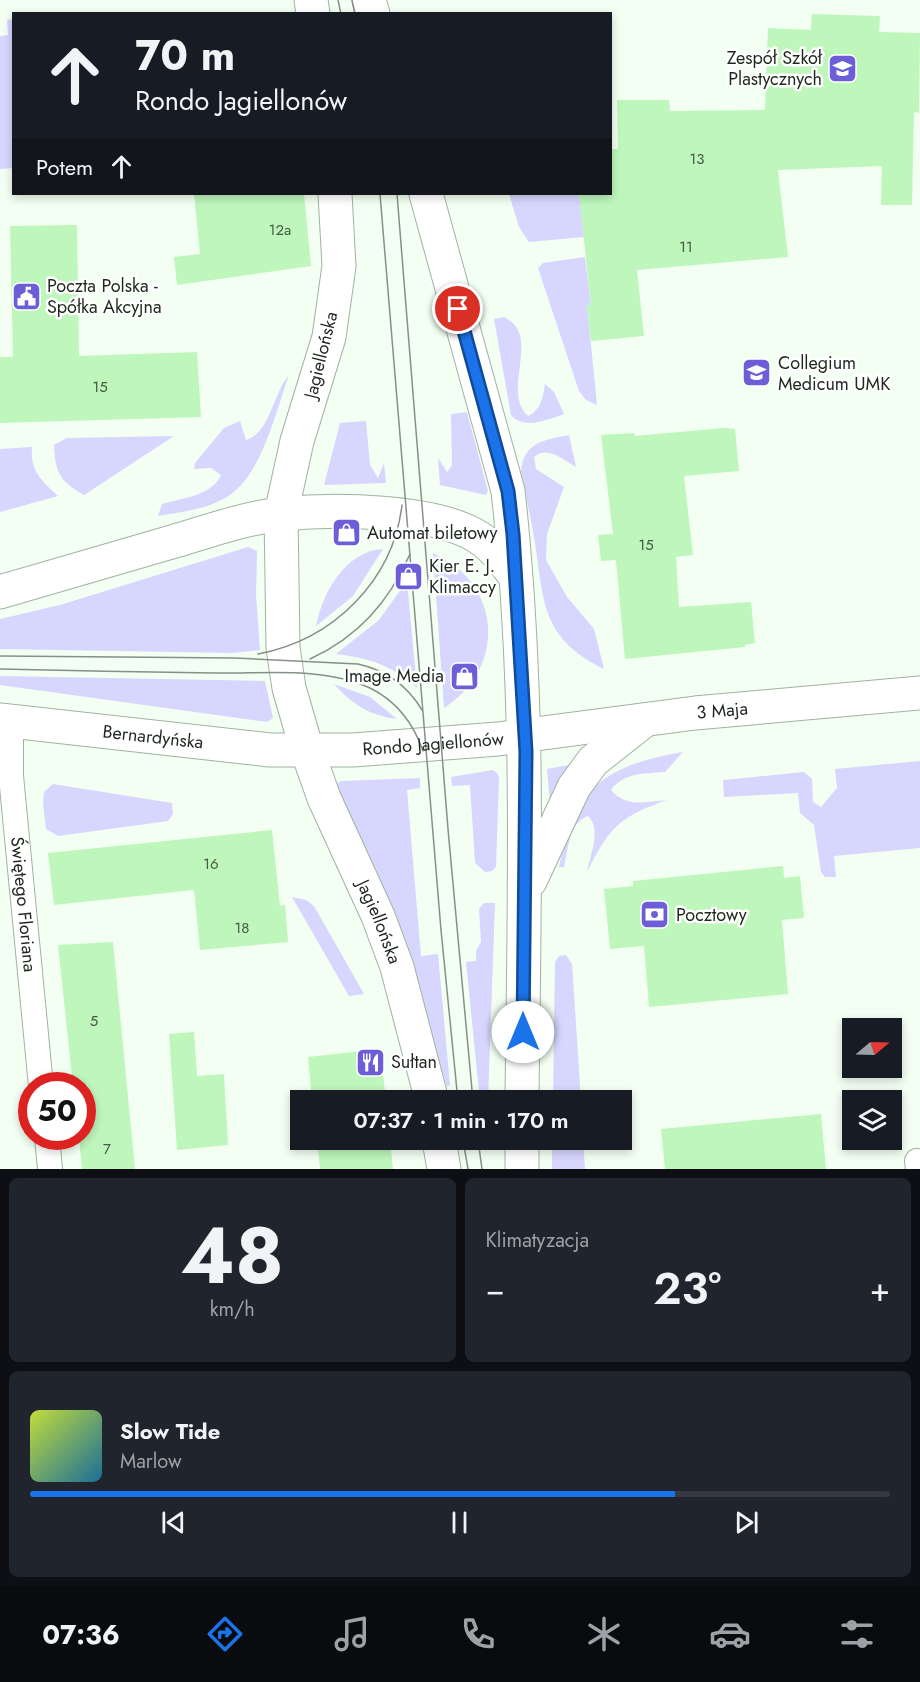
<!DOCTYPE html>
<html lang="pl">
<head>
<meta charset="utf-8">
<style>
	body { margin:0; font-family:Jost,sans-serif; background:#20242c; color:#f1f3f6; height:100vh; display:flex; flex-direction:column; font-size:22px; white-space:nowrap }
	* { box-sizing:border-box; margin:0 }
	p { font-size:20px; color:#9ea1a6 }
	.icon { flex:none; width:33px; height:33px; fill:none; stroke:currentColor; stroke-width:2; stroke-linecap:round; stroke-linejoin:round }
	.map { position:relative; height:1169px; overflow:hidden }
	.sheet { display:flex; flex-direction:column; gap:9px; padding:9px; background:#0d0f14; flex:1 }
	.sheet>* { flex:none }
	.guide { position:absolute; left:12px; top:12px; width:600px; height:183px; border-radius:0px; box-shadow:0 3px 9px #0003; background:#171b24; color:#f1f3f6; overflow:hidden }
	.needle { width:39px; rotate:71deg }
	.fabs { position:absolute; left:842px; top:1018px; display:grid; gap:12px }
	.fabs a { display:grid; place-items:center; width:60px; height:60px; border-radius:0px; background:#171b24; box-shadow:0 3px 9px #0003; font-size:30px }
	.speed { position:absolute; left:18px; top:1072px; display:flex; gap:12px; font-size:30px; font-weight:700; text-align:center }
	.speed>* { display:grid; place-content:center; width:78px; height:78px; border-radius:50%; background:#171b24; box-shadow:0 3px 9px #0003; line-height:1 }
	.speed .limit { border:9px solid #d22; background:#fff; color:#111 }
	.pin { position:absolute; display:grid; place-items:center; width:51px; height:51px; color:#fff; margin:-26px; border:3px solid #fff; border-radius:50%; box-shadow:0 2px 6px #0007 }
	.me { position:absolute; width:66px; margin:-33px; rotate:0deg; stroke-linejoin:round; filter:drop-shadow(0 0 4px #0008) }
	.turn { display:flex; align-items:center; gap:21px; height:126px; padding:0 24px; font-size:27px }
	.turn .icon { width:78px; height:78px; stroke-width:2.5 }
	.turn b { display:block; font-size:42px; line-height:51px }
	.then { display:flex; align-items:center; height:57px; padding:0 24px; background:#0003; gap:12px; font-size:22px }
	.big { font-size:45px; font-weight:600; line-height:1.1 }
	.sheet .widget { flex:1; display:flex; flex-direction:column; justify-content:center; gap:9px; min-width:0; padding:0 21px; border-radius:9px; background:#20242c }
	.sheet .dial { align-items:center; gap:0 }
	.dial b { font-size:78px; line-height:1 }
	.song { display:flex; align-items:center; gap:18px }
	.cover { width:72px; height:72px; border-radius:9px; background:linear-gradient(135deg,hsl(70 70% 55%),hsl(200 70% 35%)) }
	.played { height:6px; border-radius:3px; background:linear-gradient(90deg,#1a73e8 75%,#363941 75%) }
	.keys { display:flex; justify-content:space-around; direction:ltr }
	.heat { display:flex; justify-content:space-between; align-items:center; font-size:33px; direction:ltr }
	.sheet .tiles { flex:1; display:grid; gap:9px; grid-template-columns:1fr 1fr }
	.widget:last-child { grid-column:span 2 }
	.trip { position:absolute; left:290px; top:1090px; width:342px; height:60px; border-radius:0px; background:#171b24; box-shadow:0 3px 9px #0003; font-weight:600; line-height:60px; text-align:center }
	.tab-bar { display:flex; height:96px; justify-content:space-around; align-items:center; background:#090b0e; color:#9ea1a6 }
	.tab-bar .icon { width:42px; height:42px }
	.tab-bar .active { color:#1a73e8 }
	.tab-bar b { font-size:27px; color:#f1f3f6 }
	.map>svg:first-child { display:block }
</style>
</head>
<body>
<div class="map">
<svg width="920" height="1169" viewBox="0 0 920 1169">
	<rect width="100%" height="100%" fill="#f2fff2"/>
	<g fill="#d6d6ff">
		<polygon points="13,19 13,168 0,169 0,36 8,35 7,20"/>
		<polygon points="509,194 579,194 584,237 529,242 519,227"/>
		<polygon points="585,257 591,305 587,305 597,405 586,400 579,391 538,268 543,263"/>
		<path d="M504,317C543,335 500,391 528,416C541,410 543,397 545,384L554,392L564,414C547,420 524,430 511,415L494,319Z"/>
		<path d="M289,375C276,411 262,473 230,495C209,509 182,512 158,516L162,504C182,498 212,496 221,475L211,468L194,469L195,463L224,428L240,421L246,440C271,432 272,395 289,375Z"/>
		<polygon points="467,412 488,491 486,495 440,485 438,458 447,472 452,466 451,414"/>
		<polygon points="366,421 370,465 378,478 384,463 386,483 324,485 340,423"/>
		<path d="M569,435L576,467C563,460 548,445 534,457L536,469L564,487L547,534L546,560L567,597L594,629L604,669C545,640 544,608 536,549C532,523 526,497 521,471C524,442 544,440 569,435Z"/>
		<path d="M174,436L84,495C60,482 55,472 54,445L67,438Z"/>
		<path d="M32,447C30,471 41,480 58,496L0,512V449Z"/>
		<polygon points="248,547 257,551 256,595 260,650 232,653 0,649 0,619 60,605"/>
		<path d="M383,549L353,596L316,626C322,594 345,551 383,549Z"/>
		<path d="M433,553C502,584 507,667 444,708Z"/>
		<path d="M407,581L417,688C392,665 369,658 336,654L379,620Z"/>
		<polygon points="0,676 265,681 273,718 267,722 0,685"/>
		<path d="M334,684L370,697L397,719C370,716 352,704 334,684Z"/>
		<path d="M683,752L665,772C645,774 624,772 611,790C626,808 646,802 667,800C619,817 610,827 587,872C590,855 602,829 588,816C569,822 568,850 564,867H559C563,851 565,831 572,817C594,772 637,760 683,752Z"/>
		<polygon points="920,761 920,848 834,856 836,877 825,877 821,872 814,825 800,813 798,793 724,797 723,780 804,772 812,779 813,802 821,807 837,788 835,769"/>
		<polygon points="574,764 550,803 547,769"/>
		<polygon points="493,770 497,773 499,777 496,867 492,871 485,872 475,863 470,785 452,786 451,777"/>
		<polygon points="420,778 420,788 407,790 421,956 438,954 450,1085 447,1087 411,962 335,785 341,781"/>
		<polygon points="53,784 172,803 173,814 168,821 58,836 46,829 43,804 44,792"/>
		<polygon points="292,897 306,900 314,906 364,994 349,996"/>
		<polygon points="484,903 495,903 488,1101 480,1101 466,962 476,961 476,951 481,942 479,909"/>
		<polygon points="566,955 572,964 581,1101 553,1101 555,962 559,956"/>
		<polygon points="552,1140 583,1140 585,1169 552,1169"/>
	</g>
	<g fill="#bef6bc">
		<polygon points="812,14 880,16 879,32 920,33 919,113 914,112 912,205 881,205 882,166 778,170 788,257 637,270 644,336 591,341 587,305 591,305 579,194 610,194 610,149 618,149 617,100 669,100 670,111 765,110 768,28 811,30"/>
		<polygon points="194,194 304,194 311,266 177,285 174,257 200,254"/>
		<polygon points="77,225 79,356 197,352 201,417 0,423 0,357 13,357 10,226"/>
		<polygon points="724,428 735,429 739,471 684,476 693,555 676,557 679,607 751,602 755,643 745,645 745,647 625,659 616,560 601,561 598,535 613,534 601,435 634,433 635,436"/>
		<polygon points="272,830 280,906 285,905 288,942 200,950 194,890 54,905 48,853"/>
		<polygon points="783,866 784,878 800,876 804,918 782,920 788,994 649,1007 644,946 610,949 604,889 633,886 633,881"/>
		<polygon points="113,942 135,1169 82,1169 79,1137 82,1137 82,1086 73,1086 58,945"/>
		<polygon points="194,1032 197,1076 224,1074 228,1145 177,1150 169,1034"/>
		<polygon points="380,1049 386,1101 312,1101 308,1057"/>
		<polygon points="821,1114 826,1169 665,1169 661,1129"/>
		<polygon points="317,1140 390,1140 393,1169 320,1169"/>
	</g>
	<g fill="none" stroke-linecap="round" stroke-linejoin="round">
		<defs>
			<g id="street">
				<path id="s1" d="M11,722V776L41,1086"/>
				<polyline points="47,1137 50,1169"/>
				<polyline points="917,1161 918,1169"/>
			</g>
			<g id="secondary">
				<polyline points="311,0 313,14"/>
				<polyline points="369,0 373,14"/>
				<path id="s2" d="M335,194L339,266L329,337L297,441L281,514L283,648L289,688L307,750L324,798L378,916L397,967L432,1101"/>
				<path d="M426,194L508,491C531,695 524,896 522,1101"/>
				<path d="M0,592C58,575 117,558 175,541C209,531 246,518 281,514C334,509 433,509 478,537C494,547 504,562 515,576"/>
				<path id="s3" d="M0,720L270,750H353L498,739L695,713L920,693"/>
				<polyline points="530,881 574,787 593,761 645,720"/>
				<polyline points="439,1140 444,1169"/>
				<polyline points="522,1169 522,1140"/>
			</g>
		</defs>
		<use href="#street" stroke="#a0b39f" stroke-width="26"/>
		<use href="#secondary" stroke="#a0b39f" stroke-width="35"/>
		<use href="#street" stroke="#fff" stroke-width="24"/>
		<use href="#secondary" stroke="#fff" stroke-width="33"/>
		<g stroke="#869186" stroke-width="1.5">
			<polyline points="338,0 341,14"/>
			<polyline points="352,0 355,14"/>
			<polyline points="380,194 441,930 458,1101"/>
			<polyline points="397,194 448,829 473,1101"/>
			<path d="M258,654C333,640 393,581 402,505"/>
			<path d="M0,656L235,658L358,664C385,670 407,685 422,710"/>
			<path d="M310,659C358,637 389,602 410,554"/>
			<path d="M0,669C71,671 143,672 214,673C264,674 326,666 372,689C397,702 414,725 423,751"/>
			<polyline points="463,1140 468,1169"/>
			<polyline points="478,1140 482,1169"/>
		</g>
	</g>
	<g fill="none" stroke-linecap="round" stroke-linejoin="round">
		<defs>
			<polyline id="route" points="458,309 508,491 513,534 526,752 523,1032"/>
		</defs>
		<use href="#route" stroke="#114b97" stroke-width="15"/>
		<use href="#route" stroke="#1a73e8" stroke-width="10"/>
	</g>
	<defs>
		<symbol id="school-square" viewBox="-11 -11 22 22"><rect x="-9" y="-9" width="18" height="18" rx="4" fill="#6c5ed7" stroke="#fff"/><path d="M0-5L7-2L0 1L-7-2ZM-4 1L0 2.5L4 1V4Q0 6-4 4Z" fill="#fff"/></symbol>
		<symbol id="civic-square" viewBox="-11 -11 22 22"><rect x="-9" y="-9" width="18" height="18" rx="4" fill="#6c5ed7" stroke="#fff"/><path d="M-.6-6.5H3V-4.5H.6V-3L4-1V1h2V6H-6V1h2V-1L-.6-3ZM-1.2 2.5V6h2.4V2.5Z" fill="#fff"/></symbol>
		<symbol id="university-square" viewBox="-11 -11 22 22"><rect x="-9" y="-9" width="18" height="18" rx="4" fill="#6c5ed7" stroke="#fff"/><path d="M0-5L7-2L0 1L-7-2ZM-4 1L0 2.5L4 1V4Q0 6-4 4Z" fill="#fff"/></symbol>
		<symbol id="shop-square" viewBox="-11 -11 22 22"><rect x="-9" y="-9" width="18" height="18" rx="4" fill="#6c5ed7" stroke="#fff"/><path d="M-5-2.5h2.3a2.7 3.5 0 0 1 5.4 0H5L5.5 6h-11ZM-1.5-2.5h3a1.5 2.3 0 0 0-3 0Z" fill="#fff"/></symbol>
		<symbol id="bank-square" viewBox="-11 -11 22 22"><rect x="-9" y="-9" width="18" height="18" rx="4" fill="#6c5ed7" stroke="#fff"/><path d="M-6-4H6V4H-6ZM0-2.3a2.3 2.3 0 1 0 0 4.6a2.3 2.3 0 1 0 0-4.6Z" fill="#fff"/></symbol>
		<symbol id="restaurant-square" viewBox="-11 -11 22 22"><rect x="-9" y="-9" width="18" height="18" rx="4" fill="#6c5ed7" stroke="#fff"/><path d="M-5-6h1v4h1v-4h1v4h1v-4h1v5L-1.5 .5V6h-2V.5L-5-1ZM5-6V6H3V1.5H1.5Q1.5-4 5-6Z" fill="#fff"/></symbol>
	</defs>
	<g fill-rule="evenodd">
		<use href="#school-square" x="826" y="52" width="33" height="33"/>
		<use href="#civic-square" x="10" y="280" width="33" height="33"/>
		<use href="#university-square" x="740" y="356" width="33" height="33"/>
		<use href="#shop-square" x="330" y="516" width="33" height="33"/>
		<use href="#shop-square" x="392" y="560" width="33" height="33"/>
		<use href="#shop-square" x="448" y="660" width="33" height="33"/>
		<use href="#bank-square" x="638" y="898" width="33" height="33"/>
		<use href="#restaurant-square" x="354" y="1046" width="33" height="33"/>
	</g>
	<g text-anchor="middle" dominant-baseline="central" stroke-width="5" stroke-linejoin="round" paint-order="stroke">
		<g font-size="15" fill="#475b46">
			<text x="697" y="159">13</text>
			<text x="280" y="230">12a</text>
			<text x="686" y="247">11</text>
			<text x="100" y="387">15</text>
			<text x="646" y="545">15</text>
			<text x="211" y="864">16</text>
			<text x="242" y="928">18</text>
			<text x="94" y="1021">5</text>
			<text x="107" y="1149">7</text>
		</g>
		<g font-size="18" fill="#1f271f" stroke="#fff" text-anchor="start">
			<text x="822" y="58" text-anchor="end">Zespół Szkół<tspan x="822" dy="21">Plastycznych</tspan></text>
			<text x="47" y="286">Poczta Polska -<tspan x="47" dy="21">Spółka Akcyjna</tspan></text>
			<text x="778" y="363">Collegium<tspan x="778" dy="21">Medicum UMK</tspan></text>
			<text x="367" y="533">Automat biletowy</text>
			<text x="429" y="566">Kier E. J.<tspan x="429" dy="21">Klimaccy</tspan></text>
			<text x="444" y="676" text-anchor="end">Image Media</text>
			<text x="676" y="915">Pocztowy</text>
			<text x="391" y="1062">Sułtan</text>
		</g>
		<g font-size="18" fill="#1f271f" stroke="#fff">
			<text transform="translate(321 355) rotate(-76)">Jagiellońska</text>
			<text stroke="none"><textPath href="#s3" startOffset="726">3 Maja</textPath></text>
			<text stroke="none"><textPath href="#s3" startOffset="154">Bernardyńska</textPath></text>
			<text stroke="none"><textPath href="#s3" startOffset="435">Rondo Jagiellonów</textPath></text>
			<text stroke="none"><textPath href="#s1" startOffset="183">Świętego Floriana</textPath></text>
			<text stroke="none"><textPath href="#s2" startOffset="753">Jagiellońska</textPath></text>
		</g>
	</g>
</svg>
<div class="fabs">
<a><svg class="needle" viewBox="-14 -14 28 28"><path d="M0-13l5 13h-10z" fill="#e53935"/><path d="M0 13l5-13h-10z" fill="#9ea1a6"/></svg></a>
<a><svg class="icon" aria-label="layers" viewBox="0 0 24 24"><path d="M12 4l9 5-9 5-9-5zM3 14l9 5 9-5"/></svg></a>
</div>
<div class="speed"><div class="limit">50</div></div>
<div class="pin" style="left:458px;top:309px;background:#d93025"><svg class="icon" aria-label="arrive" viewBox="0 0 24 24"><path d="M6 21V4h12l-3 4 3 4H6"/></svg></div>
<svg class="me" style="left:523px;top:1032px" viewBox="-20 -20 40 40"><circle r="19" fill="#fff"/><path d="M0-13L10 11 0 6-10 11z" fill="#1a73e8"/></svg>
<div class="trip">07:37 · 1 min · 170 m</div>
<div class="guide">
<div class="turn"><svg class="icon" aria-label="ahead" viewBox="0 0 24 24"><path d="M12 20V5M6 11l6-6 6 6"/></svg><div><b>70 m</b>Rondo Jagiellonów</div></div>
<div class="then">Potem<svg class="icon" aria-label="ahead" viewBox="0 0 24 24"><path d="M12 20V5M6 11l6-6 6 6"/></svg></div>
</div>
</div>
<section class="sheet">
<div class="tiles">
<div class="widget dial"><b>48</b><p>km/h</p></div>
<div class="widget"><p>Klimatyzacja</p>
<div class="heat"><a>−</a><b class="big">23°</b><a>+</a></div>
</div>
<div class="widget">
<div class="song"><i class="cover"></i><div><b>Slow Tide</b><p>Marlow</p></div></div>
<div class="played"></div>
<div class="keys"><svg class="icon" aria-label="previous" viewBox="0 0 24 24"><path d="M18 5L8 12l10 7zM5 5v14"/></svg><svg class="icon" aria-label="pause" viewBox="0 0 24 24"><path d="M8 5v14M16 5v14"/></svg><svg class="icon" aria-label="next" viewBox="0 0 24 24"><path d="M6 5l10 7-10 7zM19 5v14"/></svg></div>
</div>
</div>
</section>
<nav class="tab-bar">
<b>07:36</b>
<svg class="icon active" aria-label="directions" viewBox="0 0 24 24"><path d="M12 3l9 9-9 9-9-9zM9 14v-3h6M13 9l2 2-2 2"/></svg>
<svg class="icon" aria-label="music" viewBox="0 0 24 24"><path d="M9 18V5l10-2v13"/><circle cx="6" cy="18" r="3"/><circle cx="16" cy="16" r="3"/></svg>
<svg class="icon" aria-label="phone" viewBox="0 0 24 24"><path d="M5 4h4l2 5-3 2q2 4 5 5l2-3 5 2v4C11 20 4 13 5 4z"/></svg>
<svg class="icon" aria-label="climate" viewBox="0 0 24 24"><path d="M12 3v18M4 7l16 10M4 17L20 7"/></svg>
<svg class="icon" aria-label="car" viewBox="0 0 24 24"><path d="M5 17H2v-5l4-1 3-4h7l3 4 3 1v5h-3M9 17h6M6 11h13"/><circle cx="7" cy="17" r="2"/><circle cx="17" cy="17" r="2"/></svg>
<svg class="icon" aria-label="filters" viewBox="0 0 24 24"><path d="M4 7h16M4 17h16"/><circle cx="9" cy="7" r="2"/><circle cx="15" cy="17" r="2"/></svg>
</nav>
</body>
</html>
